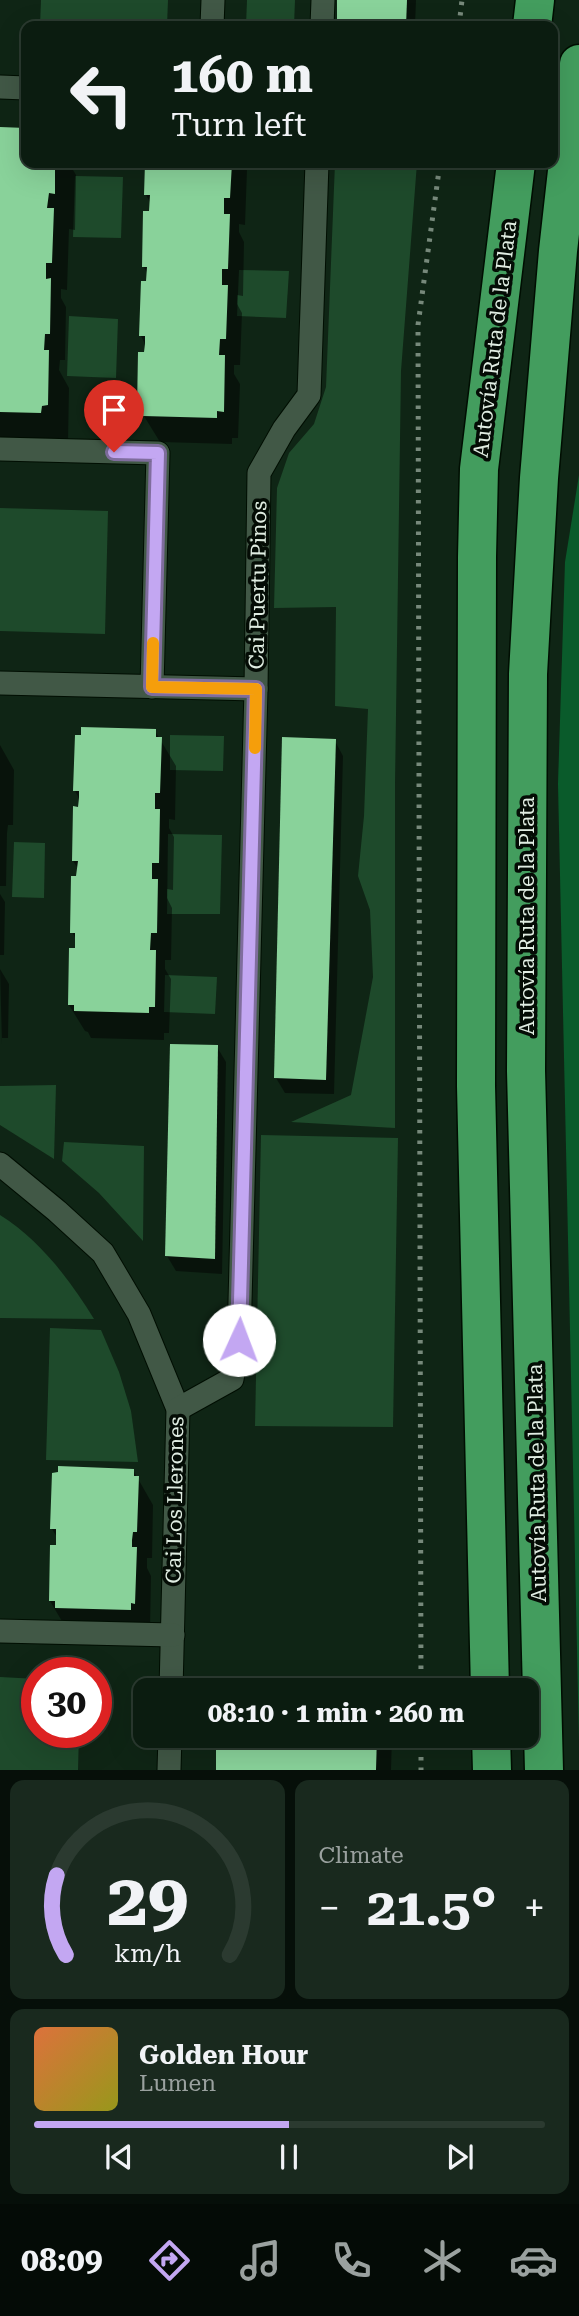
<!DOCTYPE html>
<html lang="en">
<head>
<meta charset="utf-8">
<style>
	body { margin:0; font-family:"Roboto Serif",serif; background:#19291e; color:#f1f3f6; height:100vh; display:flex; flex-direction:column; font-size:26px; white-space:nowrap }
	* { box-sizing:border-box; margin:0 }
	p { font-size:23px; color:#9aa19f }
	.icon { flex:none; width:38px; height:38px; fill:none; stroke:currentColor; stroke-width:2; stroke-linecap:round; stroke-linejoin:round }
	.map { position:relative; height:1770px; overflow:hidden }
	.panel { display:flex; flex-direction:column; gap:10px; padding:10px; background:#060f09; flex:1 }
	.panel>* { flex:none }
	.guide { position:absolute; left:21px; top:21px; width:537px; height:147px; border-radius:14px; box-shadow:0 7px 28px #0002,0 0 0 2px #2b3a30; background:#0b1c10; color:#f1f3f6; overflow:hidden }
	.speed { position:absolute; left:21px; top:1657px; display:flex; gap:14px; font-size:35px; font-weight:700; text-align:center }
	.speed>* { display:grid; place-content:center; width:91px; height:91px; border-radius:50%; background:#0b1c10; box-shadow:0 7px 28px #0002,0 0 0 2px #2b3a30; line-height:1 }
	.speed .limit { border:10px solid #d22; background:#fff; color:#111 }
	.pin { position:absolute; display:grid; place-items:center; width:60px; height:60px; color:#fff; margin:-72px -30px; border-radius:50% 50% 50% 0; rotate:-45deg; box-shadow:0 0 7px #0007 }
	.pin .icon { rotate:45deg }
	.me { position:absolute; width:77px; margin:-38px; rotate:2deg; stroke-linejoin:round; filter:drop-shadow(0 0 5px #0008) }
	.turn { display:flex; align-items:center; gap:24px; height:147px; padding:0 35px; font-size:32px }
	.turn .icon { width:91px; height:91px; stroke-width:2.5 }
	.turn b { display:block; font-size:49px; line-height:60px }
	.big { font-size:52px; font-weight:700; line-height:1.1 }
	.panel .tile { flex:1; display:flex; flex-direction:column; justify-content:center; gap:10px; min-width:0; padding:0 24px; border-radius:14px; background:#19291e }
	.panel .dial { align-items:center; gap:0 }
	.dial svg { height:182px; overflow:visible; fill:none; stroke:#2b3a30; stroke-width:7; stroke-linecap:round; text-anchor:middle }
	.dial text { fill:#f1f3f6; stroke:none }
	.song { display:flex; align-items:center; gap:21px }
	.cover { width:84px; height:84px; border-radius:10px; background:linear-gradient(135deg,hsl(20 70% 55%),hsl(60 70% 35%)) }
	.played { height:7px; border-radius:4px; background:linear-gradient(90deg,#c3a7f2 50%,#2b3a30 50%) }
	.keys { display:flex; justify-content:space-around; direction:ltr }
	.heat { display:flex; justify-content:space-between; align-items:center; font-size:38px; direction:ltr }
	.panel .tiles { flex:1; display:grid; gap:10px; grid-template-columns:1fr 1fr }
	.tile:last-child { grid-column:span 2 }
	.trip { position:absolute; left:133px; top:1678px; width:406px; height:70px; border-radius:14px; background:#0b1c10; box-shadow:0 7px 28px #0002,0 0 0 2px #2b3a30; font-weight:700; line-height:70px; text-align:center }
	.menu { display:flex; height:112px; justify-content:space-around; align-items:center; background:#040b06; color:#9aa19f }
	.menu .icon { width:49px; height:49px }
	.menu .on { color:#c3a7f2 }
	.menu b { font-size:32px; color:#f1f3f6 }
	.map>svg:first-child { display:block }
</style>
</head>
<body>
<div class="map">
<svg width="579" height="1770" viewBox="0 0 579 1770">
	<rect width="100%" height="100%" fill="#0f2515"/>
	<g fill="#1e4a2b">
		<polygon points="41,0 168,0 167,26 40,26"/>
		<polygon points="247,0 295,0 294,26 246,26"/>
		<polygon points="335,163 417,163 401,371 395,784 395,1128 291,1122 351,1095 373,977 370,910 358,876 364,816 368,709 335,706 336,607 274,608 277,488 289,453 314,424 326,387"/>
		<polygon points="75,176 123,177 121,238 73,237"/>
		<polygon points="239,270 289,271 286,318 237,316"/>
		<polygon points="69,316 118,319 116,378 67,376"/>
		<polygon points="0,508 108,511 105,634 0,631"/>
		<polygon points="170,735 224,736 223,771 170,770"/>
		<polygon points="168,834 222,835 220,914 167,914"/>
		<polygon points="14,842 45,843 44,898 12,897"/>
		<polygon points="165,975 217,977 215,1014 164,1012"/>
		<polygon points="56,1085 54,1159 0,1125 0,1086"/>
		<polygon points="261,1135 398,1138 393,1427 255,1426"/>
		<polygon points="64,1142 144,1146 143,1241 99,1193 62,1161"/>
		<path d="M0,1215C40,1240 70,1280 94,1319L0,1318Z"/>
		<polygon points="50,1328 101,1330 119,1372 131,1411 138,1462 46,1460"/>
		<polygon points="0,1677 37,1679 37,1732 79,1733 78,1770 0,1770"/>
	</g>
	<polygon fill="#0a5b2b" points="579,475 579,1740 558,784 565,562"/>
	<g fill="#0007">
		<polygon points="339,0 416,0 415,26 338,26"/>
		<polygon points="0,129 26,129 26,163 69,163 76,175 75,230 69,229 67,290 61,289 61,298 66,307 65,360 60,360 59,370 69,388 68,442 0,447"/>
		<polygon points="147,163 242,163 247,170 245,225 239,224 239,232 244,242 243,296 237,295 237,304 242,313 240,365 234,365 234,374 240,384 238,438 232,438 232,444 160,442 139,408 146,346 141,336 148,283 148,274 143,266 151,204 146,195"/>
		<polygon points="155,731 176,766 175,820 169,819 169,828 174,837 173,890 167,889 167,898 172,908 171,960 165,960 165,969 171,979 169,1033 164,1033 164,1040 91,1038 88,1032 85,1031 69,1005 77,941 72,932 79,870 73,861 80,800 75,791"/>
		<polygon points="335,741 343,756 334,1094 285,1093 276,1078"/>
		<polygon points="0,745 14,770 13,825 8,825 7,833 6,886 0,886"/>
		<polygon points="0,894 5,902 4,955 0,955"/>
		<polygon points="0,969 9,984 8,1038 2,1038 2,1044"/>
		<polygon points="217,1047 226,1062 222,1274 176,1271 167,1256"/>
		<polygon points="133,1470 153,1505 152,1558 147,1558 147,1568 151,1576 150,1630 66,1628 50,1601 58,1547 58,1539 52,1529"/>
		<polygon points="219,1682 377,1686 380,1690 219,1690"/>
		<polygon points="218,1736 392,1736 391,1770 217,1770"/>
	</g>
	<g fill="#89d29a">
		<polygon points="337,0 407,0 406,26 337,26"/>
		<polygon points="0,127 26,128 26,163 55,163 55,194 49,193 47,208 54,208 52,263 46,263 46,279 51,278 50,334 45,334 44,350 49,350 48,405 42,406 41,413 0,412"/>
		<polygon points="145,163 232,163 230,198 224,198 224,214 230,214 228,269 222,269 222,285 228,285 226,339 220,339 219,355 225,355 224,412 217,411 217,418 143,416 143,408 137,409 138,352 144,352 145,344 145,336 139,336 141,281 146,281 147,267 142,267 143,211 149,211 150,195 144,195"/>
		<polygon points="81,727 156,729 156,737 162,737 160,793 155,793 155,809 160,809 159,863 152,863 152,879 158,879 157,933 151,933 150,950 156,950 155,1007 149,1007 149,1013 74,1011 74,1005 68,1005 69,948 75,948 75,933 70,933 71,876 76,876 78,861 72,861 73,806 78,807 79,798 79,791 73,791 75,735 81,735"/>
		<polygon points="282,737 336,739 326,1080 274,1078"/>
		<polygon points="170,1044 218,1045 215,1259 165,1256"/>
		<polygon points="58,1466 134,1469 134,1476 139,1476 137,1532 133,1532 132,1540 132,1547 137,1547 135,1604 131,1603 131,1610 55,1608 55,1601 49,1601 50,1545 56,1545 56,1529 50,1529 52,1473 58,1472"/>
		<polygon points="218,1680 378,1685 378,1690 217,1690"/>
		<polygon points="216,1736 377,1736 376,1770 216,1770"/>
	</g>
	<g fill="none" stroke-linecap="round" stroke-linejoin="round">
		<defs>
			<g id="minor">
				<polyline points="212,26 213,0"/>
				<polyline points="322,26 323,0"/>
				<polyline points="0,87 26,88"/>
				<polyline points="0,449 158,453 152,687"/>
				<polyline points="0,683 256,689"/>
				<polyline points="0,1164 57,1211 103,1253 139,1314 178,1409 171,1690"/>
				<polyline points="178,1409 232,1379 239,1340 256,689 259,473 284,429 309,395 317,163"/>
				<polyline points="0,1631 173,1635"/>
				<polyline points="169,1770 170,1736"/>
			</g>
			<g id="motorway">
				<polyline points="532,26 535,0"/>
				<polyline points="490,1690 476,1086 477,557 479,469 516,163"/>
				<polyline points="491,1736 492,1770"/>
				<polyline points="544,1770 526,1071 528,674 539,478 558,251 579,64"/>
			</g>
		</defs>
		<use href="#minor" stroke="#000e02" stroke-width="25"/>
		<use href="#motorway" stroke="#000e02" stroke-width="41"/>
		<use href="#minor" stroke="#415846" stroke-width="23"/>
		<use href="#motorway" stroke="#439d5e" stroke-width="38"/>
		<g stroke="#77897b" stroke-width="5" stroke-dasharray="3.5 7" stroke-linecap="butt">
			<polyline points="459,26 462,0"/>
			<polyline points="421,1690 418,325 440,163"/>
			<polyline points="421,1736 421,1770"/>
		</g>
	</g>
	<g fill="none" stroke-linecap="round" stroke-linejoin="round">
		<defs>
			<polyline id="route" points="114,452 158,453 152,687 256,689 239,1340"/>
		</defs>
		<use href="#route" stroke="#7f6d9d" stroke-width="18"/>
		<use href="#route" stroke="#c3a7f2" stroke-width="12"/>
		<polyline stroke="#f59e0b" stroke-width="12" points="153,643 152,687 256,689 255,748"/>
	</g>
	<g text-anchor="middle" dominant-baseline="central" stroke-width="7" stroke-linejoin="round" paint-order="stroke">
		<g font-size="21" fill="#e0ede2" stroke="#040c05">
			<text transform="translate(495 339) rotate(-83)">Autovía Ruta de la Plata</text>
			<text transform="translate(258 585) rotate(-89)">Cai Puertu Pinos</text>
			<text transform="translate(527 916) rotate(-90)">Autovía Ruta de la Plata</text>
			<text transform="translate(537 1483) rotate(-91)">Autovía Ruta de la Plata</text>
			<text transform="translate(175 1500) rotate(-89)">Cai Los Llerones</text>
		</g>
	</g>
</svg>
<div class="speed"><div class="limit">30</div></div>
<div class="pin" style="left:114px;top:452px;background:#d93025"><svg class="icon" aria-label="arrive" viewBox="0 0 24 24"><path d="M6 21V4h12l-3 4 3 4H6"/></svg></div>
<svg class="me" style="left:239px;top:1340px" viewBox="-20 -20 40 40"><circle r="19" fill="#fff"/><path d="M0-13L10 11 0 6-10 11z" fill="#c3a7f2"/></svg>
<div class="trip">08:10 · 1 min · 260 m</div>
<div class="guide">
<div class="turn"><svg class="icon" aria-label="left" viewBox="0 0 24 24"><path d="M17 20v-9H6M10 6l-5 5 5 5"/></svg><div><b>160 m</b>Turn left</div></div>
</div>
</div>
<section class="panel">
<div class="tiles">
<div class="tile dial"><svg viewBox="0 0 100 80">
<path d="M14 69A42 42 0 1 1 86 69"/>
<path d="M14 69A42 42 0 0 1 10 34" stroke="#c3a7f2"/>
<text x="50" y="56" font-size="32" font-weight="700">29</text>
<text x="50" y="72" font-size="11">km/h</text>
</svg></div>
<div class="tile"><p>Climate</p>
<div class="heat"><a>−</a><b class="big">21.5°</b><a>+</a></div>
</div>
<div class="tile">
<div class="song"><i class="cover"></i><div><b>Golden Hour</b><p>Lumen</p></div></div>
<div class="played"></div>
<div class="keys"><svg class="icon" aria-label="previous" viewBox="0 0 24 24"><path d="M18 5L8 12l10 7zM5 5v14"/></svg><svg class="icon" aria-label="pause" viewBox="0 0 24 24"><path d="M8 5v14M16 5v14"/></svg><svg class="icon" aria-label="next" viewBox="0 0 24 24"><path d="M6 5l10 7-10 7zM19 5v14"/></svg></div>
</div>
</div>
</section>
<nav class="menu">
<b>08:09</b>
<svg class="icon on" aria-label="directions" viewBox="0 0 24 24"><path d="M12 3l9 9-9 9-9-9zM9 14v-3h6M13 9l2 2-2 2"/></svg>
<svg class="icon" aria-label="music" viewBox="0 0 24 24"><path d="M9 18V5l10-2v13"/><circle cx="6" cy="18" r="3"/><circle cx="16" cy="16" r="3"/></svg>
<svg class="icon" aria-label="phone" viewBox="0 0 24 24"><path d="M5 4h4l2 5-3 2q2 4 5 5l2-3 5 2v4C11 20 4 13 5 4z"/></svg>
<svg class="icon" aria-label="climate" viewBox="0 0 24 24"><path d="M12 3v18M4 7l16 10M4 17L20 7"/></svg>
<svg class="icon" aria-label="car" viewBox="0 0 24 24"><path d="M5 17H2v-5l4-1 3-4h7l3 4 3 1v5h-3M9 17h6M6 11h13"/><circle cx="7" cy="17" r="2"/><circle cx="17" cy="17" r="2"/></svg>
</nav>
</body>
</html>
